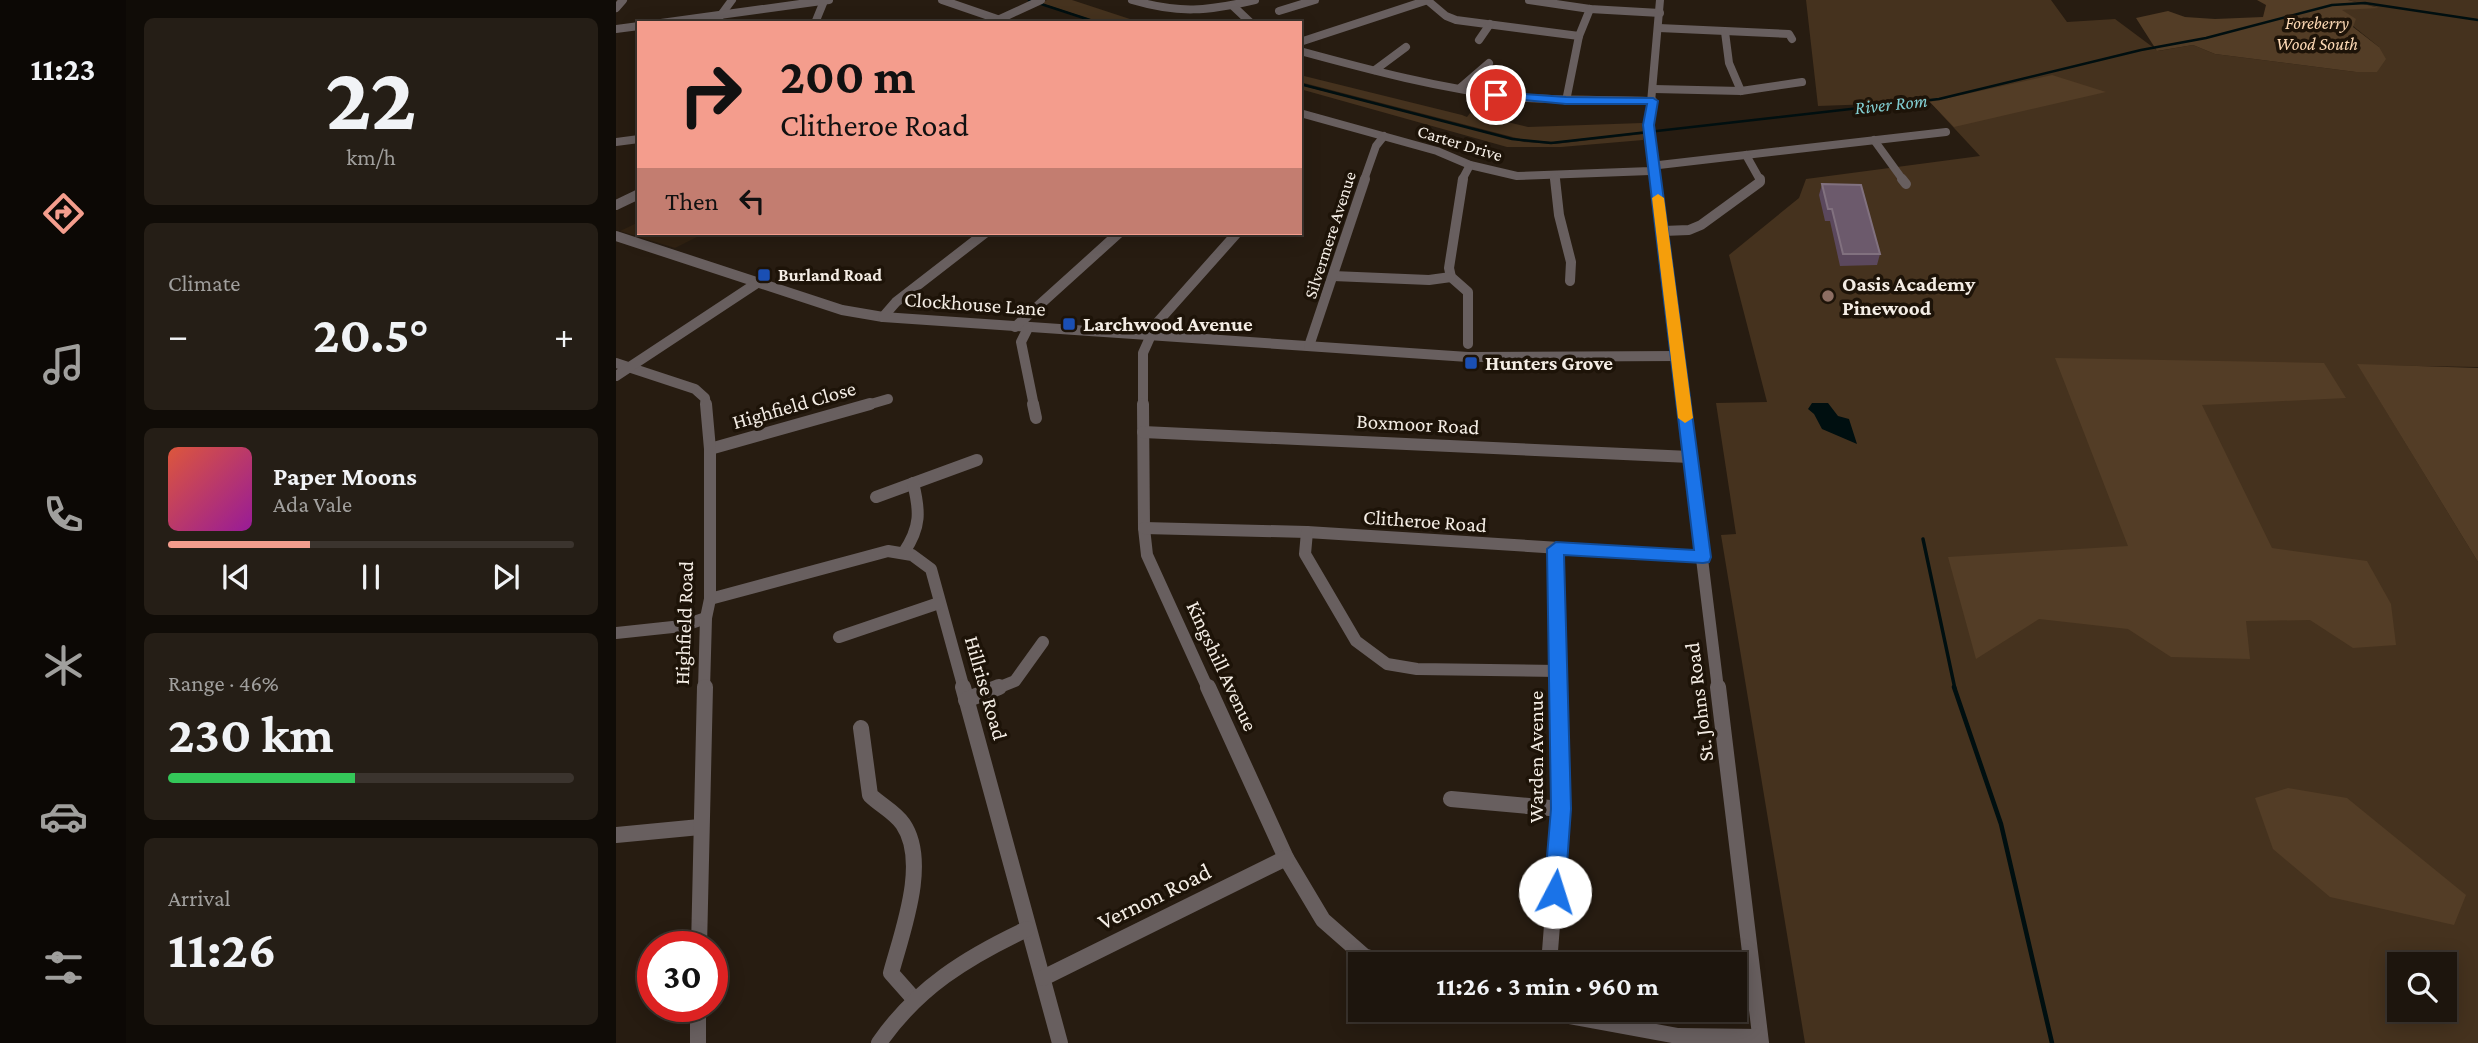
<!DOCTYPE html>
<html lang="en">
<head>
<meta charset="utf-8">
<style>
	body { margin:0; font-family:"Crimson Pro",serif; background:#251e16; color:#f1f3f6; height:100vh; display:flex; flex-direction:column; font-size:26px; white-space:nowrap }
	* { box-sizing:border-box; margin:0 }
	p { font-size:23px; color:#a09f9d }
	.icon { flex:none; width:38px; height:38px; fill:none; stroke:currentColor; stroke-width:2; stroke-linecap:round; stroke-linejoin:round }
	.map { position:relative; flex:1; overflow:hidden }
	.sheet { display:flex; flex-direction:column; gap:18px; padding:18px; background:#100c07; width:490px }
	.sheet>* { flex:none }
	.guide { position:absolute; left:21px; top:21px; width:665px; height:214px; border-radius:0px; box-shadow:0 4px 18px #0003,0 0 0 2px #3b342e; background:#f49d8d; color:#111; overflow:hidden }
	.buttons { position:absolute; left:1771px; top:952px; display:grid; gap:14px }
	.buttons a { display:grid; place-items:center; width:70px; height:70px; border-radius:0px; background:#1d150d; box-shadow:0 4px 18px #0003,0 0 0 2px #3b342e; font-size:35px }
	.speed { position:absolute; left:21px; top:931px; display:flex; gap:14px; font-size:35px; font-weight:700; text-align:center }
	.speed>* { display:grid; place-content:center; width:91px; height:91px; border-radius:50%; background:#1d150d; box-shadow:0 4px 18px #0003,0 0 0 2px #3b342e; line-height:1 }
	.speed .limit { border:10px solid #d22; background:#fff; color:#111 }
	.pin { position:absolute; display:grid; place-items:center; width:60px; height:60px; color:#fff; margin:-30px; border:4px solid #fff; border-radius:50%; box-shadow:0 2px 7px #0007 }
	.me { position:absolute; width:77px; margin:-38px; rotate:5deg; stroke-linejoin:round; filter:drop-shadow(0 0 5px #0008) }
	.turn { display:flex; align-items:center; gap:24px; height:147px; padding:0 28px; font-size:32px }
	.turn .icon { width:91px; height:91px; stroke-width:2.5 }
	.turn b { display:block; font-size:49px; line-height:60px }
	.then { display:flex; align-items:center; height:66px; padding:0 28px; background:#0003; gap:14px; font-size:26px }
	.big { font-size:52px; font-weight:700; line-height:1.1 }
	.sheet .tile { flex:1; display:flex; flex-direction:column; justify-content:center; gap:10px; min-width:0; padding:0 24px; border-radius:10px; background:#251e16 }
	.sheet .dial { align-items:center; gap:0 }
	.dial b { font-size:91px; line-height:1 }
	.song { display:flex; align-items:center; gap:21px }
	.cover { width:84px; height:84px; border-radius:10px; background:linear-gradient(135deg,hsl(10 70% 55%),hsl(300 70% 35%)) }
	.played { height:7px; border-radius:4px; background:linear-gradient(90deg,#f49d8d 35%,#3b342e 35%) }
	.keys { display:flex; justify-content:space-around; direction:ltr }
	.heat { display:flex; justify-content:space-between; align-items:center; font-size:38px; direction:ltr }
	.charge { height:10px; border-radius:5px; background:linear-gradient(90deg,#34c759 46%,#3b342e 0) }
	.trip { position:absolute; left:732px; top:952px; width:399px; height:70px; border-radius:0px; background:#1d150d; box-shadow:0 4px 18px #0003,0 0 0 2px #3b342e; font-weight:700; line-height:70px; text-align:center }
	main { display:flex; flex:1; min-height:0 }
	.tabs { display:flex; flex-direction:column; width:126px; justify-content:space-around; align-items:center; background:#0c0805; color:#a09f9d }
	.tabs .icon { width:49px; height:49px }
	.tabs .active { color:#f49d8d }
	.tabs b { font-size:32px; color:#f1f3f6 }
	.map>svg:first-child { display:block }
</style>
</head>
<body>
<main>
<nav class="tabs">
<b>11:23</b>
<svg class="icon active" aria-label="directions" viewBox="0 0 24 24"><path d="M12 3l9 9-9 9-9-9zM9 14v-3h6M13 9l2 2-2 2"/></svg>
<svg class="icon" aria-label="music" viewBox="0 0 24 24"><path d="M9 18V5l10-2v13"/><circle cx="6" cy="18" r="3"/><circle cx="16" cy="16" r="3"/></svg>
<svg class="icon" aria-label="phone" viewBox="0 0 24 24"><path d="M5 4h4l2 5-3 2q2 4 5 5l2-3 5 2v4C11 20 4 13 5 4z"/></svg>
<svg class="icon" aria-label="climate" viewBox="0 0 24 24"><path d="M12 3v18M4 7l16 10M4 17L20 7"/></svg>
<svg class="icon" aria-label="car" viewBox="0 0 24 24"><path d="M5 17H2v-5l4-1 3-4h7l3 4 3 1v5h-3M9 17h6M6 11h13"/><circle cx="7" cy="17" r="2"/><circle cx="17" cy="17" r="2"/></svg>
<svg class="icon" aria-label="filters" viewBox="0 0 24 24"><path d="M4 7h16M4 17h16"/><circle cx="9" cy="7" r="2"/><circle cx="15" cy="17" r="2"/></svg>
</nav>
<section class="sheet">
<div class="tile dial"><b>22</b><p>km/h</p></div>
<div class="tile"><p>Climate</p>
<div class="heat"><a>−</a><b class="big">20.5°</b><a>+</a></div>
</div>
<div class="tile">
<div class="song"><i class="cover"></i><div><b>Paper Moons</b><p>Ada Vale</p></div></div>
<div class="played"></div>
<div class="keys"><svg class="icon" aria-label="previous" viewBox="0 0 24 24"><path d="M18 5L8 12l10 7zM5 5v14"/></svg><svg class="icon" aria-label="pause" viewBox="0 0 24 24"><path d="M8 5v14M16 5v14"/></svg><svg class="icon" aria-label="next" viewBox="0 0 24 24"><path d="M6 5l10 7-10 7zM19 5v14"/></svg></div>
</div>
<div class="tile"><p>Range · 46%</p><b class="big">230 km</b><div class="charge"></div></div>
<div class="tile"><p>Arrival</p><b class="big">11:26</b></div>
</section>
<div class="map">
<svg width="1862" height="1043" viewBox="0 0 1862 1043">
	<rect width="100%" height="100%" fill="#271c11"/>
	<polygon fill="#312212" points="23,222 23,233 89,233 59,248 4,231"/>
	<g fill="#45321e" fill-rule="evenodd">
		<polygon points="431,0 456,0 526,23 486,23 425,3"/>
		<path d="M1190,0H1435L1451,22L1499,19L1542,51L1577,45L1599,54L1740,72H1761L1763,47L1737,26L1724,10L1760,7L1732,0H1862V367L1742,365L1862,562V1043H1189L1105,535L1120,534L1100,403L1151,402L1113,255L1183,198L1190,179L1364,156L1314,102L1202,106ZM1783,964H1829V1010H1783Z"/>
		<polygon points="684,75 846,115 851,117 854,113 912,127 1026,123 1027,132 938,142 908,140 684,82"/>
		<polygon points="684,85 908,142 939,144 1028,134 1027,140 945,147 891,147 684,89"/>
	</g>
	<g fill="#533d26">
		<polygon points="1641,0 1732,0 1763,8 1726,10 1740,19 1737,27 1763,47 1770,59 1761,72 1740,72 1599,54 1577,45 1541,51 1520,18 1552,11 1569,17 1599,19 1647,17 1650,5"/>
		<polygon points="1436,75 1490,92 1338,127 1314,102"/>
		<polygon points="1439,358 1708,363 1730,398 1586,405 1656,548 1751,561 1775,604 1780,645 1737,648 1694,620 1630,621 1634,659 1555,657 1512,629 1423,619 1360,659 1332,557 1512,546"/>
		<polygon points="1741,364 1862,368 1862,562"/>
		<polygon points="1672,788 1731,798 1850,895 1838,925 1714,897 1657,849 1639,798"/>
	</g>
	<polygon fill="#000f10" points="1196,403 1212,403 1222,416 1233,419 1241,444 1206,429 1198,414 1192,409"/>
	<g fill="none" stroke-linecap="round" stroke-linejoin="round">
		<g stroke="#000f10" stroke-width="2.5">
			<polyline points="413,0 483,23"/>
			<polyline points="684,84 896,139 935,143 1323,99 1525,50 1590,38 1716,5 1749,3 1862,20"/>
		</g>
		<polyline stroke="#000f10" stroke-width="3.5" points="1307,539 1339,689"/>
		<polyline stroke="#000f10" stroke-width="4.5" points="1338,687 1385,824 1436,1043"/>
		<g stroke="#685f5f" stroke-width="8">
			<polyline points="326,0 393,23"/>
			<path d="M516,0C563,14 592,11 639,0"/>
			<polyline points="811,0 830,16 840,20 963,36"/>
			<polyline points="913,0 974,9 1044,13"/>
			<polyline points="617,6 635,23"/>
			<polyline points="0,8 7,0"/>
			<polyline points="663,11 699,0"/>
			<polyline points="102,19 116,0"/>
			<polyline points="384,19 425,0"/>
			<polyline points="45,23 213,0"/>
			<polyline points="199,23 208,1"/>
			<polyline points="1043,28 1173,34 1176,39"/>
			<polyline points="0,29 23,26"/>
			<polyline points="1109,32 1113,63 1125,91"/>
			<polyline points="863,40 874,24"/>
			<polyline points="684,42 812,0"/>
			<path d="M684,51C754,70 825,89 898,97C944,101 991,99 1037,101"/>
			<polyline points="759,70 790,47"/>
			<polyline points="844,88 873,63"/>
			<polyline points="1038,89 1125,91 1186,82"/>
			<polyline points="950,101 963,36 974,9"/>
			<polyline points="684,113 821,151 854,165 901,176 1034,171 1043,165 1330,132"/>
			<polyline points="1258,140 1287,180"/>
			<polyline points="0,142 23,139"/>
			<polyline points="1130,155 1144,180"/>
			<polyline points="939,176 939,180"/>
			<polyline points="748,180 760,146 768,136"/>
			<polyline points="846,180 854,165"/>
			<polyline points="1040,180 1033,125 1044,0"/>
		</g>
		<g stroke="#685f5f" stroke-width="10">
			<polyline points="847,179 833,268 835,277 852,292 852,344"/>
			<polyline points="939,179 943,215 955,262 954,281"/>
			<polyline points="1040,179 1067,406"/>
			<polyline points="1286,179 1290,184"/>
			<polyline points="0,205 23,194"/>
			<polyline points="1047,231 1073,230 1085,225 1144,182 1144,179"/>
			<polyline points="0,236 226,310 267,317 852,357 1062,356"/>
			<polyline points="717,276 813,280 835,277"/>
			<polyline points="267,317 280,302 369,233"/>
			<polyline points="399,327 503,233"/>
			<polyline points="412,328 405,342 418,406"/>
			<polyline points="693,346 749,179"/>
			<polyline points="0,363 79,389 89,398 90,406"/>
			<polyline points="0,376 141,283"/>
			<polyline points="248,406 272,399"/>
			<polyline points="527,406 527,353 540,324 621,233"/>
		</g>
		<g stroke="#685f5f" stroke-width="12">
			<polyline points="417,404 420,418"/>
			<polyline points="527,404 528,528 531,555 592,689"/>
			<polyline points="1067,404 1102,689"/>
			<polyline points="527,432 1074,457"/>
			<polyline points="94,449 254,404"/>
			<polyline points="260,497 361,460"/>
			<polyline points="528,528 691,532 1087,557"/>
			<polyline points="691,532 689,554 740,641 771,664 801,669 942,671"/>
			<polyline points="940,549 943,689"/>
			<path d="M288,552C305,527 304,511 297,483"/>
			<polyline points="94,599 272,551 296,555 315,569 348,689"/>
			<polyline points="0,633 66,626 90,618"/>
			<polyline points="223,637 323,603"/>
			<polyline points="88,689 90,618 94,599 94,449 90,404"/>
			<polyline points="379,689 399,681 427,642"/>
		</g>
		<g stroke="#685f5f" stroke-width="16">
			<polyline points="347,687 444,1043"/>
			<polyline points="592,687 670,858 707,920 748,956 773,964"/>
			<polyline points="1102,687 1145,1043"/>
			<polyline points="350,700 383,687"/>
			<path d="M245,728L254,795C264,805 279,812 287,824C313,862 286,932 275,973L298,999"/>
			<polyline points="835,799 945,809"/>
			<polyline points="0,835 84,827"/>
			<polyline points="83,947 89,687"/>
			<polyline points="933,964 945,809 943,687"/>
			<polyline points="427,978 670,858"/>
			<polyline points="82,1006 82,1043"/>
			<polyline points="920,1010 1062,1036 1144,1037"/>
			<path d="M263,1043C301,988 351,957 411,929"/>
		</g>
	</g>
	<polygon fill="#5b485d" points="1206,184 1264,254 1261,265 1224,266 1214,221 1209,221 1203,195"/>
	<polygon fill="#6c5a6c" stroke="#81717f" stroke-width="2" points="1206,184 1245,185 1264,254 1227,254 1216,209 1212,209"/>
	<polygon fill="#1a73e8" stroke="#114b97" stroke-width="2" points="880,92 950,97 1037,98 1042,101 1038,125 1095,557 1093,562 1087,563 948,555 955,809 949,892 946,900 939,903 931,900 928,892 935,809 931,549 940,542 1078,550 1027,125 1031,104 950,104 876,97 875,95"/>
	<polygon fill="#f59e0b" points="1042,194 1048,198 1077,418 1069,423 1062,418 1036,198"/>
	<g fill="#1a4fb4" stroke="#1d1308" stroke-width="2.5">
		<rect x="141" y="268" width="14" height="14" rx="3.5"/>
		<rect x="446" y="317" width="14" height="14" rx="3.5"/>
		<rect x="848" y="356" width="14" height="14" rx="3.5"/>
	</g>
	<circle fill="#8d6e63" stroke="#1d1308" stroke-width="2.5" cx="1212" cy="296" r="7"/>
	<g text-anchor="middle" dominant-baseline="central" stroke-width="7" stroke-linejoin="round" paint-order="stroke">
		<g font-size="18" font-style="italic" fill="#fcd8b4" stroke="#1d1308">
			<text x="1701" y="23">Foreberry<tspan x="1701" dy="21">Wood South</tspan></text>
		</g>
		<g font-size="18" fill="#f4ede5" stroke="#1d1308">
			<text transform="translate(844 143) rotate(17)">Carter Drive</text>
			<text transform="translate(714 235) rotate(-72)">Silvermere Avenue</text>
		</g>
		<g font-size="18" font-weight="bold" fill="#f4ede5" stroke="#1d1308" text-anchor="start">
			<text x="162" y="275">Burland Road</text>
		</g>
		<g font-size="19" font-style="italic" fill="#82cfd3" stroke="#1d1308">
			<text transform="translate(1275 104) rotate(-6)">River Rom</text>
		</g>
		<g font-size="21" font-weight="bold" fill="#f4ede5" stroke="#1d1308" text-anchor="start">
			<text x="1226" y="284">Oasis Academy<tspan x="1226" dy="24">Pinewood</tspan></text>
			<text x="467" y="324">Larchwood Avenue</text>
			<text x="869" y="363">Hunters Grove</text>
		</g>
		<g font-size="21" fill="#f4ede5" stroke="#1d1308">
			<text transform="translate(359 304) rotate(4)">Clockhouse Lane</text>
			<text transform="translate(178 405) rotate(-16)">Highfield Close</text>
			<text transform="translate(802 424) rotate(3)">Boxmoor Road</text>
			<text transform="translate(809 521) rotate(4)">Clitheroe Road</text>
			<text transform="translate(68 623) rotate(-88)">Highfield Road</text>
			<text transform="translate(606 666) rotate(65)">Kingshill Avenue</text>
			<text transform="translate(370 688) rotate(74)">Hillrise Road</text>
			<text transform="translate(1083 702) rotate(-97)">St. Johns Road</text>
			<text transform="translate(920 757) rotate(-90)">Warden Avenue</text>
		</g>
		<g font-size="24" fill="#f4ede5" stroke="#1d1308">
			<text transform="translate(538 896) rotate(-26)">Vernon Road</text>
		</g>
	</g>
</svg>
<div class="buttons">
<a><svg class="icon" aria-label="search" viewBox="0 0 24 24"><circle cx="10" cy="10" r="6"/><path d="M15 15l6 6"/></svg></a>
</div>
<div class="speed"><div class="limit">30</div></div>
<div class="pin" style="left:880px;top:95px;background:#d93025"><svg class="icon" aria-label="arrive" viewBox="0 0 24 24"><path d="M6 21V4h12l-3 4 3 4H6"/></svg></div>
<svg class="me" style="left:939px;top:892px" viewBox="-20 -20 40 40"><circle r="19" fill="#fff"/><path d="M0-13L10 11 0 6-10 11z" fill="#1a73e8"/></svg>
<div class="trip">11:26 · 3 min · 960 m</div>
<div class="guide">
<div class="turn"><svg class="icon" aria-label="right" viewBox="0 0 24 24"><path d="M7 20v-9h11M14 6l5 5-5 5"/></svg><div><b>200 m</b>Clitheroe Road</div></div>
<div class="then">Then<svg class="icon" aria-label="left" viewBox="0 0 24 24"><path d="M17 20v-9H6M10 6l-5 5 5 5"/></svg></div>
</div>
</div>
</main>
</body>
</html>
